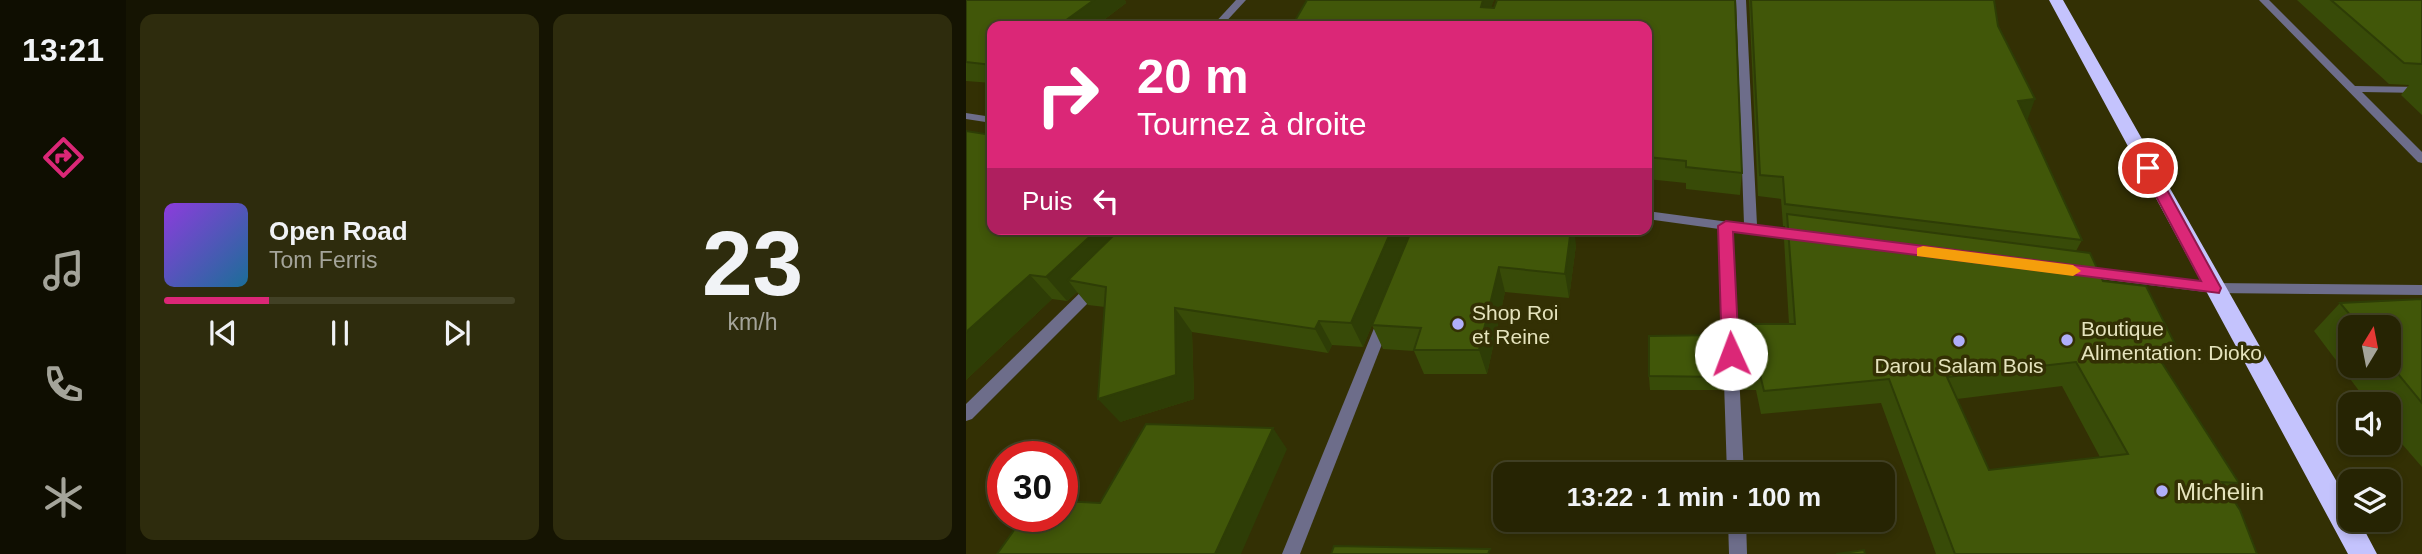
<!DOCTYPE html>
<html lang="fr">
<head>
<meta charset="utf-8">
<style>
	body { margin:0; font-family:Arial,sans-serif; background:#2e2c0d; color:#f1f3f6; height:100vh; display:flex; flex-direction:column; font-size:26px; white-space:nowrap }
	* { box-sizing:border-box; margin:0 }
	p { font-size:23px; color:#a4a49a }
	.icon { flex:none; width:38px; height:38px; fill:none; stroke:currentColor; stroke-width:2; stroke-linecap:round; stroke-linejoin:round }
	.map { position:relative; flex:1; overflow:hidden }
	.sheet { display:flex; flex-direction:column; gap:14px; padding:14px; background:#151402; width:840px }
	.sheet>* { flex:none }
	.top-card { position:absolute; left:21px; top:21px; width:665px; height:214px; border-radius:14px; box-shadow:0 4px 10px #0003,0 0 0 2px #424125; background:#db2777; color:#fff; overflow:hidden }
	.needle { width:46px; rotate:10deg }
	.controls { position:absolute; left:1372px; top:315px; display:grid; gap:14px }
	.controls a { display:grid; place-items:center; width:63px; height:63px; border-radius:14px; background:#262403; box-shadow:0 4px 10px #0003,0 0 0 2px #424125; font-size:35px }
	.speed { position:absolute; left:21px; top:441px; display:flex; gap:14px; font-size:35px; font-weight:700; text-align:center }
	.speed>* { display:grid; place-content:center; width:91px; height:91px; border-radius:50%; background:#262403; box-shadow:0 4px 10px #0003,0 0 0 2px #424125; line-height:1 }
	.speed .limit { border:10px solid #d22; background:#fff; color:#111 }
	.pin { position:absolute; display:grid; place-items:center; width:60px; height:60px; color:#fff; margin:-30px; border:4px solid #fff; border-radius:50%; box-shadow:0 2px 7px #0007 }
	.me { position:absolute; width:77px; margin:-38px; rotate:358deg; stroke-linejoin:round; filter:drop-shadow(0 0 5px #0008) }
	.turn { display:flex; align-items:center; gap:24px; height:147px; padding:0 35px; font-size:32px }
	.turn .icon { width:91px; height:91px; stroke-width:2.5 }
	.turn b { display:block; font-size:49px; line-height:60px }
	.then { display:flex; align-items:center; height:66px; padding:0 35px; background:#0003; gap:14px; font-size:26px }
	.sheet .widget { flex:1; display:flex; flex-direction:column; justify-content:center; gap:10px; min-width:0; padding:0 24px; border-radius:14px; background:#2e2c0d }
	.sheet .dial { align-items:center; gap:0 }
	.dial b { font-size:91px; line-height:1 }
	.song { display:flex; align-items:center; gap:21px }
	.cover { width:84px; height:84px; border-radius:10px; background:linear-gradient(135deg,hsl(270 70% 55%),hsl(200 70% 35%)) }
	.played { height:7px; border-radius:4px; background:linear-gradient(90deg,#db2777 30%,#424125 30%) }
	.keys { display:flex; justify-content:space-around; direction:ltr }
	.sheet .tiles { flex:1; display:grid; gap:14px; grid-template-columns:repeat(2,1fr) }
	.trip { position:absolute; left:527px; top:462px; width:402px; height:70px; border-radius:14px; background:#262403; box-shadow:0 4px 10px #0003,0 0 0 2px #424125; font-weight:700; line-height:70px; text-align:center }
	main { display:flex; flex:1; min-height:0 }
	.tab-bar { display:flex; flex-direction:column; width:126px; justify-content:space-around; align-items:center; background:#0f0e01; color:#a4a49a }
	.tab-bar .icon { width:49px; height:49px }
	.tab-bar .selected { color:#db2777 }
	.tab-bar b { font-size:32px; color:#f1f3f6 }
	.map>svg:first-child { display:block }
</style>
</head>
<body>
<main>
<nav class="tab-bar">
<b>13:21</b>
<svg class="icon selected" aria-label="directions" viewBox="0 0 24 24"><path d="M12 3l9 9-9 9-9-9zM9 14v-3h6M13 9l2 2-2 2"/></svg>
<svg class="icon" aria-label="music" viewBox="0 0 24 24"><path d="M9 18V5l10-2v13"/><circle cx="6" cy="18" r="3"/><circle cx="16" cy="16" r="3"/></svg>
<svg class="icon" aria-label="phone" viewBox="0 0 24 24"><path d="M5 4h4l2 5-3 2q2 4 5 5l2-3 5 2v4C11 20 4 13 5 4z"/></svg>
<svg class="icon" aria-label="climate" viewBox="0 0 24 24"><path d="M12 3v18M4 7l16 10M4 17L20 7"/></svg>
</nav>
<section class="sheet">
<div class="tiles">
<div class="widget">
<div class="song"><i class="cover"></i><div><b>Open Road</b><p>Tom Ferris</p></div></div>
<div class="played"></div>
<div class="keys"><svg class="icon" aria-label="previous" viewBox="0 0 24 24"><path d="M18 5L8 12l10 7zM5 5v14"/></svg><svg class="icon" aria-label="pause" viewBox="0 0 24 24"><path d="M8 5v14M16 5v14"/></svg><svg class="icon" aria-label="next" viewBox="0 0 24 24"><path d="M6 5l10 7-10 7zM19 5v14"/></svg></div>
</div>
<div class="widget dial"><b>23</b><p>km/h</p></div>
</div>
</section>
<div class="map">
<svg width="1456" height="554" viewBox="0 0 1456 554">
	<rect width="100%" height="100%" fill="#333004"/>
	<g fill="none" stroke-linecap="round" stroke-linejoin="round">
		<g fill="#6d6d8a" fill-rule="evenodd">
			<polygon points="270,0 280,0 256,26 246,26"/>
			<polygon points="770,0 780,0 791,225 835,231 842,236 835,241 766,231 778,474 761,474 753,229 681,219 681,211 778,224"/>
			<polygon points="1293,0 1303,0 1389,86 1456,87 1456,93 1396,92 1456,152 1456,163 1452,162"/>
			<polygon points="0,113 26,117 26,123 0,119"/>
			<polygon points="1115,267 1247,283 1456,285 1456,295 1247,293 1110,276 1108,272 1110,268"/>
			<polygon points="129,282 134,283 136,287 134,291 6,419 0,421 0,404 124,283"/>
			<polygon points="418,315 423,317 425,321 334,554 316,554 411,321 413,317"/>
			<polygon points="762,520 780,520 781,554 763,554"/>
		</g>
		<polygon fill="#c4c3fd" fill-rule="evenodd" points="1083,0 1097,0 1384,505 1384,520 1393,520 1411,554 1382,554"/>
	</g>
	<g fill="#384b08" fill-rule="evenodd">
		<polygon points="0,0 159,0 160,3 130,26 26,26 26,83 0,81"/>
		<polygon points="341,0 528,0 525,7 528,8 531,0 769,0 776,173 774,195 720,189 720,183 681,179 681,26 326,26"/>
		<path d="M783,0H1028L1032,26L1061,121L1116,240L1110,251L1137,281L1209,344L1196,362L1273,483L1263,493L1291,554H970L915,403L795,414L790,390H777L774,349L776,324H823L818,239L819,226H817L815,199L792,196ZM1096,386L1134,457L1023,470L991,399Z"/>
		<polygon points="1331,0 1456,0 1456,115 1435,95 1443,85 1423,84"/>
		<polygon points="26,229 610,245 603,298 539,292 521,374 458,374 448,351 417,349 406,325 419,293 397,347 366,345 362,353 226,332 228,399 154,422 139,307 122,305 111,292 101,301 86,299 0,380"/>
		<path d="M1456,299V467L1423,429V404H1403L1348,331L1374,303ZM1384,327H1423V366H1384Z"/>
		<polygon points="683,376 756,377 756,390 684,390"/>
	</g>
	<g fill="#2e3d06">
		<polygon points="128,0 159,0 160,3 130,26 92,26"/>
		<polygon points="517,0 528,0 519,26 515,7"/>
		<polygon points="1069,99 1061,121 1052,101"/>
		<polygon points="132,229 176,229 102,280 111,292 101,301 80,277"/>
		<polygon points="426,229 446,229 397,347 385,323"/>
		<polygon points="605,229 608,229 610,245 603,298 599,274"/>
		<polygon points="533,267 539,292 521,374 513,350"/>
		<polygon points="64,275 86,299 0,380 0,332"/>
		<polygon points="209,308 226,332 228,399 154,422 132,399"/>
		<polygon points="353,321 366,345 362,353 349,329"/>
		<polygon points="1209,344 1192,369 1187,349"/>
		<polygon points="307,428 321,449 275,554 249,554"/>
	</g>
	<g fill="#415709" stroke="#2e3d06" stroke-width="2" fill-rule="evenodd">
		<polygon points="0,0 128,0 92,26 26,26 26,65 0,62"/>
		<polygon points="341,0 517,0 515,7 528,8 531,0 769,0 776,173 720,167 720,161 681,157 681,26 326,26"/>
		<polygon points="785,0 1028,0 1032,26 1069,99 1052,101 1116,240 819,204 817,177 794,175"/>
		<polygon points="1365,0 1456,0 1456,64 1438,63"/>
		<polygon points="0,131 26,135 26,229 132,229 80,277 64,275 0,332"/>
		<path d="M821,214L1124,253L1137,281L1180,286L1209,344L1187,349L1273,483L1256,482L1274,510L1291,554H989L923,379L798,391L792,366H778L776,324H829ZM1110,362L1162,454L1023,470L981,377Z"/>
		<polygon points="154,229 426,229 385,323 353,321 349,329 209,308 210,375 132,399 140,287 102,280"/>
		<polygon points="446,229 605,229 599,274 533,267 513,350 448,350 455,328 406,325"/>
		<polygon points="1456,299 1456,403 1423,363 1423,327 1394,327 1374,303"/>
		<polygon points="755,335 756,377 683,376 683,336"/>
		<polygon points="180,424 307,428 249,554 31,554 58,516 96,516 96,501 134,503"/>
		<polygon points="368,546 524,549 522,554 365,554"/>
		<polygon points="898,550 899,554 870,554"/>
	</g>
	<polygon fill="#db2777" stroke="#8e194d" stroke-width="2" points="1182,164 1189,168 1255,288 1253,293 767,232 773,354 765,361 756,354 752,226 760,221 1235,281 1175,168"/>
	<polygon fill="#f59e0b" points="957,246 1107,265 1115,271 1107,276 951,256 951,248"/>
	<g fill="#b0aefa" stroke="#333004" stroke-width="2.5">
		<circle cx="492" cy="324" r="7"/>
		<circle cx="1101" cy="340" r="7"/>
		<circle cx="993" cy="341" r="7"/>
		<circle cx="1196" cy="491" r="7"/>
	</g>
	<g text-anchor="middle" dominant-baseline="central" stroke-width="7" stroke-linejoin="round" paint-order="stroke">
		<g font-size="21" fill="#e5e3bd" stroke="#333004" text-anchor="start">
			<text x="506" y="312">Shop Roi<tspan x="506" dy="24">et Reine</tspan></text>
			<text x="1115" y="328">Boutique<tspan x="1115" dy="24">Alimentation: Dioko</tspan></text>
			<text x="993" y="365" text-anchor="middle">Darou Salam Bois</text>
		</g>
		<g font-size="24" fill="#e5e3bd" stroke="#333004" text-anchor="start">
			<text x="1210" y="491">Michelin</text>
		</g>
	</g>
</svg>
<div class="controls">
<a><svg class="needle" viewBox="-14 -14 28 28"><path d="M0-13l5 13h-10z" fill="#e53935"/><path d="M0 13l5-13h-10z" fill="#a4a49a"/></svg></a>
<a><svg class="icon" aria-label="sound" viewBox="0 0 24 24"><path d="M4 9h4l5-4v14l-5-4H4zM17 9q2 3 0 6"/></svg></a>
<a><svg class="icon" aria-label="layers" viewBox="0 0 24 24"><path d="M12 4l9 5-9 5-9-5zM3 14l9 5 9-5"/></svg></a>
</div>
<div class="speed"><div class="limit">30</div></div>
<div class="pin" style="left:1182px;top:168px;background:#d93025"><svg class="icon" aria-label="arrive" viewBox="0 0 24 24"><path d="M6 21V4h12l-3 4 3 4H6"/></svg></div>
<svg class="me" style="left:765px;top:354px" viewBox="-20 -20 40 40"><circle r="19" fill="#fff"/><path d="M0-13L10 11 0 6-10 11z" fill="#db2777"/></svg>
<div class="trip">13:22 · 1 min · 100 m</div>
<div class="top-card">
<div class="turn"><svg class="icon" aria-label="right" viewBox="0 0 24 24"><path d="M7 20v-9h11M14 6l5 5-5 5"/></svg><div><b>20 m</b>Tournez à droite</div></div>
<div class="then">Puis<svg class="icon" aria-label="left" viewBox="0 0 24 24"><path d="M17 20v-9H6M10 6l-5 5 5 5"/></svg></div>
</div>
</div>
</main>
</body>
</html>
